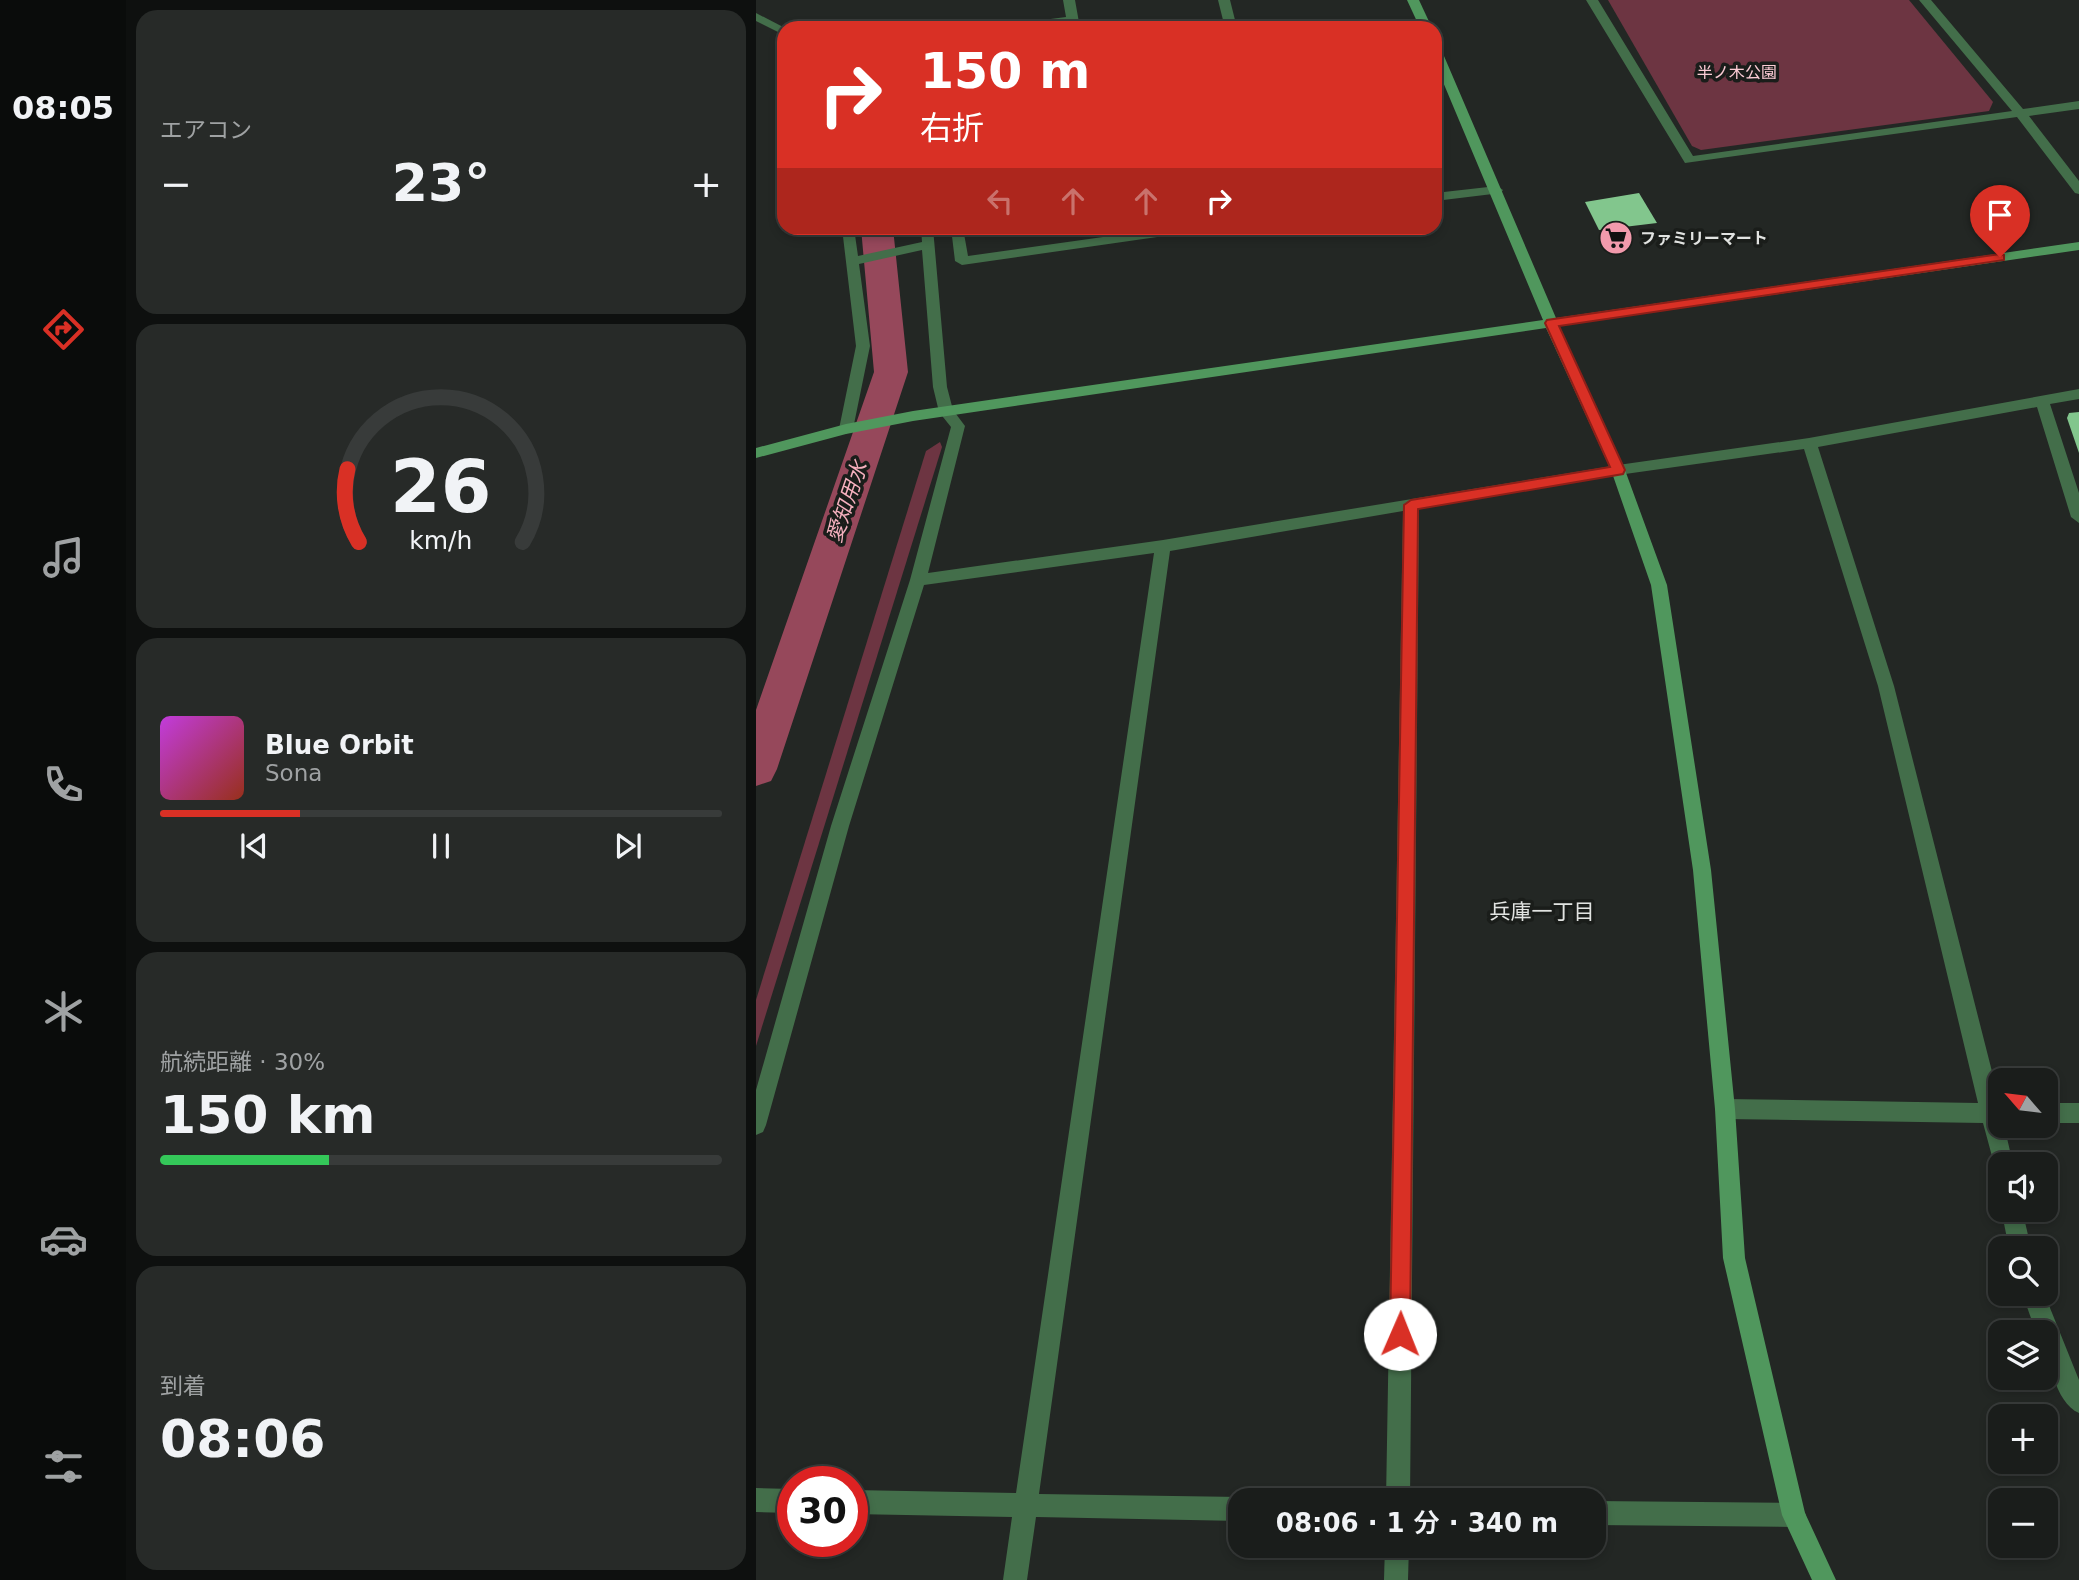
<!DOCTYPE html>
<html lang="ja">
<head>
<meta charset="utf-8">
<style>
	body { margin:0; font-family:"DejaVu Sans","Noto Sans JP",sans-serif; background:#272a28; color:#f1f3f6; height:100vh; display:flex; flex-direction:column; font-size:26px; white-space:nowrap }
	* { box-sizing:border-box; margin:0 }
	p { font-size:23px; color:#9fa2a3 }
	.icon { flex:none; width:38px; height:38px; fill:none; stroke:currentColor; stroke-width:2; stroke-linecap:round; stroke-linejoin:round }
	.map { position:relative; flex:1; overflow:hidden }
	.side { display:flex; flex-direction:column; gap:10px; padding:10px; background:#0e100f; width:630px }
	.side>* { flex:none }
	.top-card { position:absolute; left:21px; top:21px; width:665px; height:214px; border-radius:21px; box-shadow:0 4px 10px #0003,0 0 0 2px #383b3a; background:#d93025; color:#fff; overflow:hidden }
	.needle { width:46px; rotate:298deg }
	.controls { position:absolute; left:1232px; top:1068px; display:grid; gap:14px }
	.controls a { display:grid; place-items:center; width:70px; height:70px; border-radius:14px; background:#1a1d1b; box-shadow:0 4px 10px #0003,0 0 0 2px #383b3a; font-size:35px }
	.speed { position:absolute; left:21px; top:1466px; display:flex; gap:14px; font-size:35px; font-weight:700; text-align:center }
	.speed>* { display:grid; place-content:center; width:91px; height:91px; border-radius:50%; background:#1a1d1b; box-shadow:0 4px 10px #0003,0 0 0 2px #383b3a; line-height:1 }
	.speed .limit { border:10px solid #d22; background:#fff; color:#111 }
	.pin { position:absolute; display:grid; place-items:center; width:60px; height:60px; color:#fff; margin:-72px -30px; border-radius:50% 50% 50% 0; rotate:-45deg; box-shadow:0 0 7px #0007 }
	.pin .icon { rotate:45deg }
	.me { position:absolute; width:77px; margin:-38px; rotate:1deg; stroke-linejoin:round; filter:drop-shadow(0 0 5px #0008) }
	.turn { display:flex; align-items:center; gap:24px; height:147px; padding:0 28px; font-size:32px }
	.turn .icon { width:91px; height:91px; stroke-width:2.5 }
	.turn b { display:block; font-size:49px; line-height:60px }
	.lanes { display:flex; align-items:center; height:66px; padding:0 28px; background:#0003; justify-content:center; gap:35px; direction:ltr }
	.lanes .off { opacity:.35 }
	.big { font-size:52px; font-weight:600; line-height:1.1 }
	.side .widget { flex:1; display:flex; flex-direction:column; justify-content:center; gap:10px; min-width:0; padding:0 24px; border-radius:21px; background:#272a28 }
	.side .dial { align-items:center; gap:0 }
	.dial svg { height:182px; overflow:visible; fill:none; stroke:#383b3a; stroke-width:7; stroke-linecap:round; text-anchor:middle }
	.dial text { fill:#f1f3f6; stroke:none }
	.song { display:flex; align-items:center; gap:21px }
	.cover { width:84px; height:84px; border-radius:10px; background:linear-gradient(135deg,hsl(290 70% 55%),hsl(10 70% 35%)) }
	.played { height:7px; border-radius:4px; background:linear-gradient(90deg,#d93025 25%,#383b3a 25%) }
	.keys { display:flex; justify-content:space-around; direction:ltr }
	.heat { display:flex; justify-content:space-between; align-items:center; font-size:38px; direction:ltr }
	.charge { height:10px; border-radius:5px; background:linear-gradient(90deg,#34c759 30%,#383b3a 0) }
	.trip { position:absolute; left:472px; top:1488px; width:378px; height:70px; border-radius:21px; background:#1a1d1b; box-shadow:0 4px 10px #0003,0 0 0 2px #383b3a; font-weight:600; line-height:70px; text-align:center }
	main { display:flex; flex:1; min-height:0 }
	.dock { display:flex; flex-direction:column; width:126px; justify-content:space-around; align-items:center; background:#0a0c0b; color:#9fa2a3 }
	.dock .icon { width:49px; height:49px }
	.dock .selected { color:#d93025 }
	.dock b { font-size:32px; color:#f1f3f6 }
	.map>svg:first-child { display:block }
</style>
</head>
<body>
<main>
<nav class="dock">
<b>08:05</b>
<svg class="icon selected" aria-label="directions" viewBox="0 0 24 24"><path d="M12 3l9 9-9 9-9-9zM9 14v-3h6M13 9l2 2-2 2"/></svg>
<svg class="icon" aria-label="music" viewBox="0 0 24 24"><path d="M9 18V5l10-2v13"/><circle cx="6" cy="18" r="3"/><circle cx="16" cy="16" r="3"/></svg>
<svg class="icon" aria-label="phone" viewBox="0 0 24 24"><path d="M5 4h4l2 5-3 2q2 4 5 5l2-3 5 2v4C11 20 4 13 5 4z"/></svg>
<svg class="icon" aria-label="climate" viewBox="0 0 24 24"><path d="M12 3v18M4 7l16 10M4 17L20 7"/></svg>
<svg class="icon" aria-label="car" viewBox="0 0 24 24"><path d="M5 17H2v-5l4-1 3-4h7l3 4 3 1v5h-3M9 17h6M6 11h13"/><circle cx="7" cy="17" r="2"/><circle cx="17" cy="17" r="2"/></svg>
<svg class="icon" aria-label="filters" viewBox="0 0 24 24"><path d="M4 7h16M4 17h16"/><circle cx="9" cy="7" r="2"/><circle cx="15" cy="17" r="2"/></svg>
</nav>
<section class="side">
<div class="widget"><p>エアコン</p>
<div class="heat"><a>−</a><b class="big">23°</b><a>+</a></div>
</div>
<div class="widget dial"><svg viewBox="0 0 100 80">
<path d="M14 69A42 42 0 1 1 86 69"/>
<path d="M14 69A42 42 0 0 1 9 37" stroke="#d93025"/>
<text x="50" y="56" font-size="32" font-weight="700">26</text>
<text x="50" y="72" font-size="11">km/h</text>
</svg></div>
<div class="widget">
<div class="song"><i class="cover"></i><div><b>Blue Orbit</b><p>Sona</p></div></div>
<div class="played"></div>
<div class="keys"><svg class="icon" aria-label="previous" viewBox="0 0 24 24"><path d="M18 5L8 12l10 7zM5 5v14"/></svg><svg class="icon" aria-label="pause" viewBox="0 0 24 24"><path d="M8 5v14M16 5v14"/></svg><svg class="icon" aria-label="next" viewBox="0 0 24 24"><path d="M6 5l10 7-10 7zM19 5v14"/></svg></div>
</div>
<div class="widget"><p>航続距離 · 30%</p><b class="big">150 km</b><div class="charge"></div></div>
<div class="widget"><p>到着</p><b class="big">08:06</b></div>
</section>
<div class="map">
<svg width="1323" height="1580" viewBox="0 0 1323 1580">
	<rect width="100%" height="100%" fill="#232724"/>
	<g fill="#6d3542">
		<polygon points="852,0 1153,0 1237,102 1233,111 945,150 936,146"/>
		<polygon points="184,442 186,447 0,1046 0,1000 170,451"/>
	</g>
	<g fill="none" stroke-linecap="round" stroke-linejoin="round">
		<polygon fill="#96485b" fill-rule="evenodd" points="105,228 137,228 152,372 21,769 15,781 0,786 0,710 118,372"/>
	</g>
	<g fill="#82c68d">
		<polygon points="883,193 901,223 843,230 829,202"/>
		<polygon points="1323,412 1323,453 1311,418 1313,413"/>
	</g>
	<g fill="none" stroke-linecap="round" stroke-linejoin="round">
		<g fill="#436e4a" fill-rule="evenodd">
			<polygon points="307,0 319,0 324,28 312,28 312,24 242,28 248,25 310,17"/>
			<polygon points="462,0 474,0 481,28 469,28"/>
			<polygon points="830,0 842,0 937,156 1256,111 1163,0 1175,0 1267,109 1323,101 1323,109 1273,116 1323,181 1323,194 1319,193 1261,117 929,163"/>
			<polygon points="0,13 29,28 28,35 0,21"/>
			<polygon points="741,186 747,190 745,193 679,201 679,193"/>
			<polygon points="86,228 98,228 102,256 166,242 165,228 177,228 191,387 197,410 209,426 172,573 407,540 862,465 1053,438 1323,389 1323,399 1294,404 1323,493 1323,523 1315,517 1281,407 1062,447 1138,686 1244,1103 1244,1125 1248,1125 1257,1164 1244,1164 1244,1173 1240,1171 1227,1123 969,1119 962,1116 959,1109 962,1102 969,1099 1222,1103 1122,686 1048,449 862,475 663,509 654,1500 630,1500 647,511 414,551 283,1494 485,1497 491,1500 485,1500 485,1521 280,1517 271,1580 247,1580 256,1517 96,1514 96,1490 260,1493 398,553 168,585 93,826 10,1125 7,1132 0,1135 0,1090 75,826 154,580 195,427 183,412 177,387 166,250 103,264 114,346 97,429 90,434 83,429 100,346"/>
			<polygon points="195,228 207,228 212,256 411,228 442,228 436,232 206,265 199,261"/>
			<rect x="1290" y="1103" width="33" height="20"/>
			<polygon points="1245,1209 1266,1209 1275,1248 1253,1248"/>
			<path d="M1266,1293H1288L1323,1380V1413C1299,1403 1290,1355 1290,1332H1280Z"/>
			<polygon points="0,1488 37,1489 37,1513 0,1512"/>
			<polygon points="838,1501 1038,1503 1046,1507 1050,1515 1046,1523 1038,1527 838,1525"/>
			<polygon points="629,1545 653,1545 652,1580 628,1580"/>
		</g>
		<g fill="#50975d" fill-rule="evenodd">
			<polygon points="651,0 663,0 676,28 664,28"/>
			<polygon points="679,46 685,49 800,318 1323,242 1323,250 803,326 869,470 911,585 955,870 979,1109 989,1258 1049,1513 1080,1580 1056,1580 1026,1515 967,1258 959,1109 937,870 895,585 855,470 790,328 157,421 90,434 0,458 0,448 90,424 157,411 787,320 679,63"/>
		</g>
	</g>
	<polygon fill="#d93025" stroke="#8d1f18" stroke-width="2" points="1244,254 1248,255 1248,260 803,326 869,470 867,474 662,509 654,1334 651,1341 644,1344 637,1341 634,1334 648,505 655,500 854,467 789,323 791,320"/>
	<defs>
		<symbol id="supermarket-disc" viewBox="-11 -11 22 22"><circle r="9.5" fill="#f29aac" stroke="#1a1d1a"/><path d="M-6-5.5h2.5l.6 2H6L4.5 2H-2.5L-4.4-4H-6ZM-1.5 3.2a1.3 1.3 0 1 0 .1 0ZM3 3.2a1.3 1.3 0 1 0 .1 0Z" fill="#111"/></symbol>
	</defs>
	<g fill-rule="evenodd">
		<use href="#supermarket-disc" x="841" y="219" width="38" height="38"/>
	</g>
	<g text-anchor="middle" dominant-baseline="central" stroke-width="7" stroke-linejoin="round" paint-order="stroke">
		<g font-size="16" fill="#fcccd5" stroke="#1a1d1a">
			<text x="981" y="72">半ノ木公園</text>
		</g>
		<g font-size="16" font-weight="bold" fill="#e1e3e1" stroke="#1a1d1a" text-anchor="start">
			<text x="884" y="238">ファミリーマート</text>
		</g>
		<g font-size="21" font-style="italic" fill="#f5b0be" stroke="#1a1d1a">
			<text transform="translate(91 502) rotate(-71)">愛知用水</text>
		</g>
		<g font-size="21" fill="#e1e3e1" stroke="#1a1d1a">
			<text x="786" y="912">兵庫一丁目</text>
		</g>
	</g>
</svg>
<div class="controls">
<a><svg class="needle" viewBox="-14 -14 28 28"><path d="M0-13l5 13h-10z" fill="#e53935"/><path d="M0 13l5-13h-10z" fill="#9fa2a3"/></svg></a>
<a><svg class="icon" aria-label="sound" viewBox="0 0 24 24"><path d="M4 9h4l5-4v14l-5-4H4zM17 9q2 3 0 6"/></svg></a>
<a><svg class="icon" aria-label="search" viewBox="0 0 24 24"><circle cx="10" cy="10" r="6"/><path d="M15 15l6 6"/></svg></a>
<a><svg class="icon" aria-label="layers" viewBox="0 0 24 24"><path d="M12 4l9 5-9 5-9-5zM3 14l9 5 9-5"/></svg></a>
<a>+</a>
<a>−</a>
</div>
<div class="speed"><div class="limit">30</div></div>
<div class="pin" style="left:1244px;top:257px;background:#d93025"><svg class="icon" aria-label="arrive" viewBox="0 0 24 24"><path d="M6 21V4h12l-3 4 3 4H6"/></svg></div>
<svg class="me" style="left:644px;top:1334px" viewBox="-20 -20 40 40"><circle r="19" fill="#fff"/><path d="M0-13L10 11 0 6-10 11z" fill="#d93025"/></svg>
<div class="trip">08:06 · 1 分 · 340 m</div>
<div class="top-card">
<div class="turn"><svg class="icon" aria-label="right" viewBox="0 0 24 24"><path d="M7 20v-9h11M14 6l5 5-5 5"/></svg><div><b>150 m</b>右折</div></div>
<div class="lanes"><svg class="icon off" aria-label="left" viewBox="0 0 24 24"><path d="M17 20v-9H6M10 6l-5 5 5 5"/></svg><svg class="icon off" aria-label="ahead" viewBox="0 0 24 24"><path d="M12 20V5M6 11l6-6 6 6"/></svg><svg class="icon off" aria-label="ahead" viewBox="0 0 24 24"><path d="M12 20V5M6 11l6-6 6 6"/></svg><svg class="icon" aria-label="right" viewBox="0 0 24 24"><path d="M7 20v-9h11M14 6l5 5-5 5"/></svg></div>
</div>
</div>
</main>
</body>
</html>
